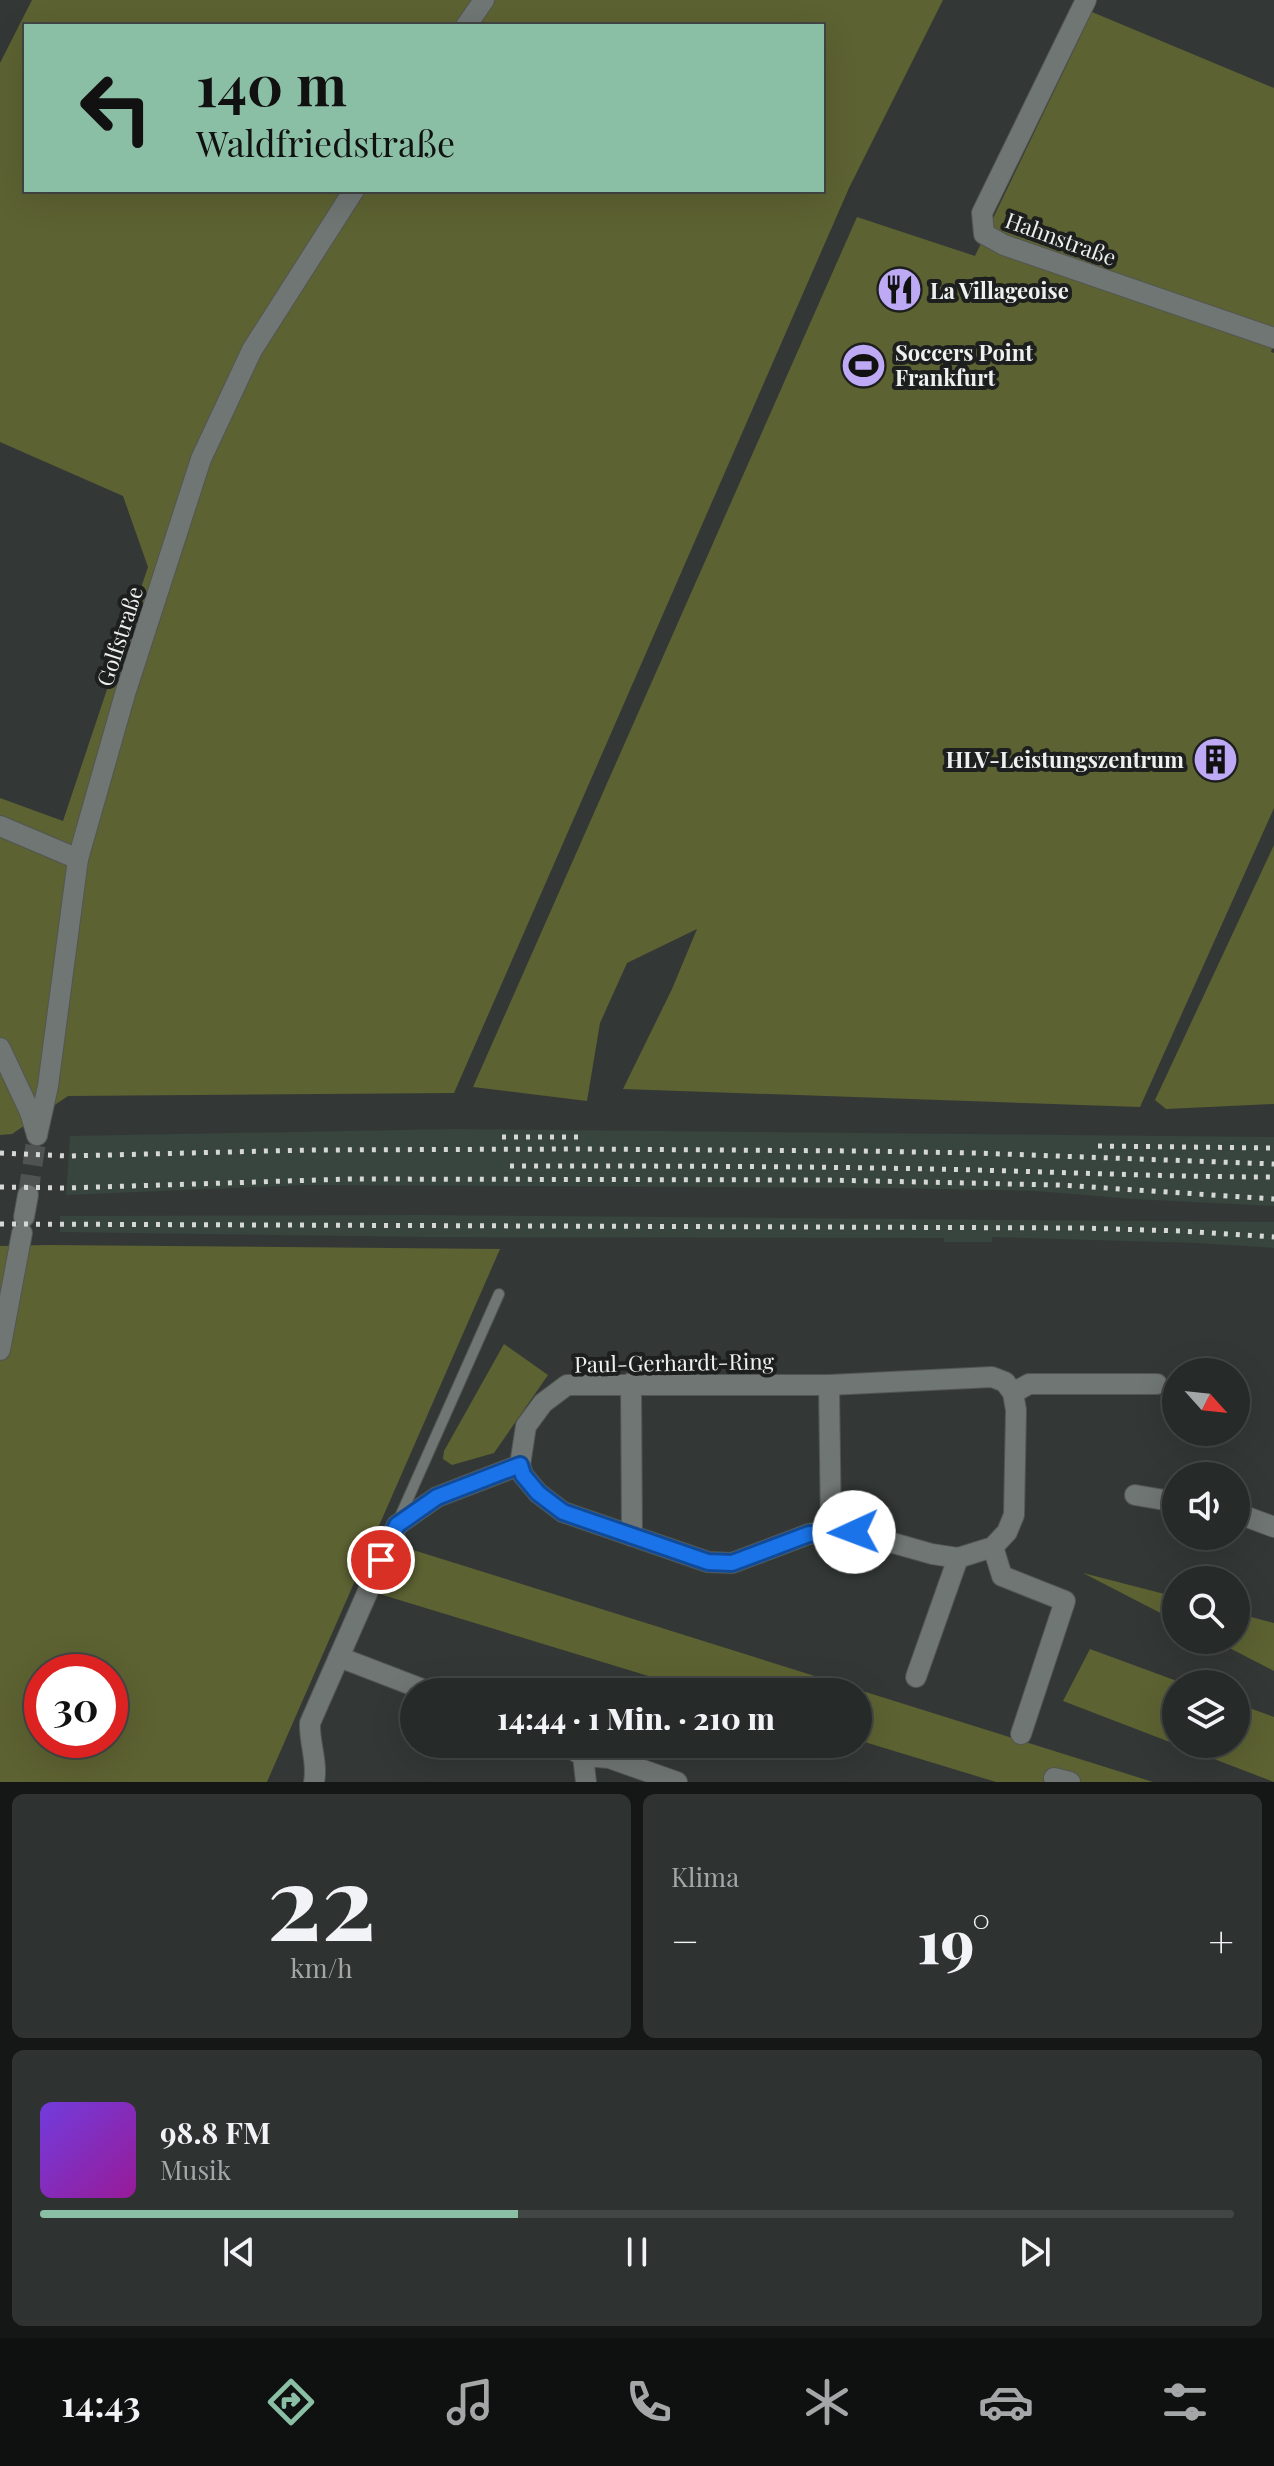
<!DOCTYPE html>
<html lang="de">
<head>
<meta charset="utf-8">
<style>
	body { margin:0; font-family:"Playfair Display",serif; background:#2e3230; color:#f1f3f6; height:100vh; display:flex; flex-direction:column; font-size:30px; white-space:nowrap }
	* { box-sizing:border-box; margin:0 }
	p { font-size:26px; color:#a4a7a8 }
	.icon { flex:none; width:44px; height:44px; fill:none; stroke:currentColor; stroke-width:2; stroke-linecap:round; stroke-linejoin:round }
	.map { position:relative; height:1782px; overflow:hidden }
	.side { display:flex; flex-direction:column; gap:12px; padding:12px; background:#151716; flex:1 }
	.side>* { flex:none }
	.guide { position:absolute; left:24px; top:24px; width:800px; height:168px; border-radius:0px; box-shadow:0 8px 32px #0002,0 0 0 2px #424645; background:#8abfa5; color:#111; overflow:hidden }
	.needle { width:52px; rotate:117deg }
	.buttons { position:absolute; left:1162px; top:1358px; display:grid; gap:16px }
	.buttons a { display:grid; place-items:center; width:88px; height:88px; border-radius:50%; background:#262a28; box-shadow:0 8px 32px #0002,0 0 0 2px #424645; font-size:40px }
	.speed { position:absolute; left:24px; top:1654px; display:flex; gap:16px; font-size:40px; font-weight:700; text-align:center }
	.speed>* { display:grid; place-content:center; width:104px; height:104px; border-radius:50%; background:#262a28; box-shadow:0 8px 32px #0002,0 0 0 2px #424645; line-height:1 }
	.speed .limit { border:12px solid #d22; background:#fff; color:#111 }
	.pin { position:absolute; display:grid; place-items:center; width:68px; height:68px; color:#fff; margin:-34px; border:4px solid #fff; border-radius:50%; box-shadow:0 2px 8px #0007 }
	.me { position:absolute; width:88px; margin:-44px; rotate:268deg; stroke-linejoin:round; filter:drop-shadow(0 0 6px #0008) }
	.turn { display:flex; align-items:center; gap:28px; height:168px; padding:0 40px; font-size:36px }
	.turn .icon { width:104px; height:104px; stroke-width:2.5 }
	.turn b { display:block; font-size:56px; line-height:68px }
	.big { font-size:60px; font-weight:800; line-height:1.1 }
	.side .widget { flex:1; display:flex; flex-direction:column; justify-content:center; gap:12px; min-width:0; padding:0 28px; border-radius:12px; background:#2e3230 }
	.side .dial { align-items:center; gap:0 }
	.dial b { font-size:104px; line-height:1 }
	.song { display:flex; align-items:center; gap:24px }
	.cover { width:96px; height:96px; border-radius:12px; background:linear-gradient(135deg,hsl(260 70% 55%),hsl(300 70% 35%)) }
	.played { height:8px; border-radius:4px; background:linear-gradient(90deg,#8abfa5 40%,#424645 40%) }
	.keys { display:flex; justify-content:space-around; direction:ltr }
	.heat { display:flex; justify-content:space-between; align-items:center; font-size:44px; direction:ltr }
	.side .tiles { flex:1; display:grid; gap:12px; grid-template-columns:1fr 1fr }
	.widget:last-child { grid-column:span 2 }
	.trip { position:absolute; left:400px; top:1678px; width:472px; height:80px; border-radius:40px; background:#262a28; box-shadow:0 8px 32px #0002,0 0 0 2px #424645; font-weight:800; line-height:80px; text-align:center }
	.menu { display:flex; height:128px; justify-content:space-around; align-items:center; background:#0f1110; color:#a4a7a8 }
	.menu .icon { width:56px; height:56px }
	.menu .active { color:#8abfa5 }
	.menu b { font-size:36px; color:#f1f3f6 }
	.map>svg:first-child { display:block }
</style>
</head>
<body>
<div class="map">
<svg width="1274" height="1782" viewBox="0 0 1274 1782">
	<rect width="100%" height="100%" fill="#333836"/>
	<g fill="#38443e">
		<polygon points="453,1129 1274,1137 1274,1206 1132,1199 1036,1191 893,1188 307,1185 66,1195 70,1136"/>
		<polygon points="420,1215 1274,1222 1274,1248 1196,1243 992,1237 992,1242 944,1242 944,1238 421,1237 60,1232 60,1216"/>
	</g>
	<g fill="#5d6232" fill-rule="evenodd">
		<path d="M32,0H943L849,188L454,1093L68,1096L12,1134L0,1135V798L63,821L148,567L123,496L0,442V63ZM26,26H822V190H26Z"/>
		<polygon points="1092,12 1274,88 1274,341 1271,352 1274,353 1274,808 1140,1107 623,1089 672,989 697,929 627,963 600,1023 587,1101 473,1087 857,217 975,256"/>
		<polygon points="1274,845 1274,1104 1166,1109 1155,1100"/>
		<path d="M48,1245L500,1249L267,1782H0V1246ZM42,1672H110V1740H42Z"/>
		<polygon points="504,1344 548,1375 494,1453 452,1465 443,1459 444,1451"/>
		<polygon points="394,1544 1153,1782 996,1782 858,1740 858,1692 701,1692 373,1592"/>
		<polygon points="1083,1573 1176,1597 1176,1621"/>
		<polygon points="1236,1613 1274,1623 1274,1671 1214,1640 1236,1640"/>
		<polygon points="1090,1649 1185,1684 1176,1684 1176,1744 1236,1744 1236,1703 1274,1717 1274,1782 1063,1701"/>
	</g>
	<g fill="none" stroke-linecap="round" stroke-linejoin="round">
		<polyline stroke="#4f5452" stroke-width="20" stroke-dasharray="20 10" stroke-linecap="butt" points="28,1195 37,1135"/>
		<defs>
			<polyline id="service" points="399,1519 499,1294"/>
			<g id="minor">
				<polyline points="1086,0 982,213 984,234 1004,245 1274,338"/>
				<polyline points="466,26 484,0"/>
				<polyline points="0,826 78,859"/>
				<polyline points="0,1048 30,1112 37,1135"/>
				<polyline points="37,1135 48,1086 78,859 125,694 201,459 252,350 354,190"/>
				<polyline points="24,1217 28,1195"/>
				<polyline points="0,1350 22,1233"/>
				<polyline points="631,1383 632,1536"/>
				<polyline points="829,1385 831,1531"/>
				<polyline points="1013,1393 1016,1410 1014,1515 1007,1532 993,1547 958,1558 932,1554 854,1532 831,1531 809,1534 732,1563 708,1562 563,1512 538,1493 523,1475 520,1465 526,1426 543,1403 567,1385 829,1385 992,1377 1005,1382 1013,1393 1029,1384 1157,1384"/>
				<polyline points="1135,1495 1176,1502"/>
				<polyline points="1236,1513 1274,1527"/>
				<polyline points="993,1547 1002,1576 1065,1601 1021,1734"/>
				<polyline points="339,1657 430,1692"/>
				<polyline points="916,1677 958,1558"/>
				<polyline points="564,1744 583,1756 586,1782"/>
				<polyline points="583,1756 609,1758 677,1782"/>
				<polyline points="1054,1778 1070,1782"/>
				<path d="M314,1782C318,1762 309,1743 310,1723L397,1525L437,1497L520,1465"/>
			</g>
		</defs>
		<use href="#service" stroke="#525653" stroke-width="12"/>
		<use href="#minor" stroke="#525653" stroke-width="22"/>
		<use href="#service" stroke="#707673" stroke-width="10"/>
		<use href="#minor" stroke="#707673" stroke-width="20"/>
		<g stroke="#d5d8d6" stroke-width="5" stroke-dasharray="4 8" stroke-linecap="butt">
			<polyline points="502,1137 582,1137"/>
			<polyline points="1098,1146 1274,1148"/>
			<polyline points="0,1153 68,1156 309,1150 582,1149 858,1151 976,1153 1274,1164"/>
			<path d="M510,1166C650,1166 789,1166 929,1169C1044,1171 1159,1177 1274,1177"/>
			<polyline points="0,1187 66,1188 351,1179 826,1180 1060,1185 1274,1199"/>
			<polyline points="0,1224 1081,1228 1181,1231 1274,1237"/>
		</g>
	</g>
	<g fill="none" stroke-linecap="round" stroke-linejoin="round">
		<defs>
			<polyline id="route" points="381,1560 397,1525 437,1497 520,1465 523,1475 538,1493 563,1512 708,1562 732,1563 809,1534 854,1532"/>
		</defs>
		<use href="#route" stroke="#114b97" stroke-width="20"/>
		<use href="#route" stroke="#1a73e8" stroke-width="14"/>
	</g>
	<defs>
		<symbol id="restaurant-disc" viewBox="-11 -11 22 22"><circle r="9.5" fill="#bea9f4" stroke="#1d1f1e"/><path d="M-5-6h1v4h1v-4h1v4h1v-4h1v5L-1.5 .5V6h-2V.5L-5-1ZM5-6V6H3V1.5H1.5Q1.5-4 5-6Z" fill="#111"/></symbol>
		<symbol id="stadium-disc" viewBox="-11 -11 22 22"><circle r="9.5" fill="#bea9f4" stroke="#1d1f1e"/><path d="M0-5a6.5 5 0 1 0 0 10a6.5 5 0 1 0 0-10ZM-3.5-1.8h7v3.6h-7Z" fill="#111"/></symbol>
		<symbol id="building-disc" viewBox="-11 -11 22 22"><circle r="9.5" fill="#bea9f4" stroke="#1d1f1e"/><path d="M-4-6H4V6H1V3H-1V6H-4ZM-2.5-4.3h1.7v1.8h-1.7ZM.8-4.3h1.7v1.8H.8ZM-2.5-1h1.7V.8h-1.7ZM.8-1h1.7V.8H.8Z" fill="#111"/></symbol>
	</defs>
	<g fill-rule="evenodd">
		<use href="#restaurant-disc" x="874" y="264" width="51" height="51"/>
		<use href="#stadium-disc" x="838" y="340" width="51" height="51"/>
		<use href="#building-disc" x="1190" y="734" width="51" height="51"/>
	</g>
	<g text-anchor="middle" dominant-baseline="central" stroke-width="8" stroke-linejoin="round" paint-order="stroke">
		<g font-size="22" fill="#edf0ee" stroke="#1d1f1e">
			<text transform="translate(1061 238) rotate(20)">Hahnstraße</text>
			<text transform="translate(119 636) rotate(-72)">Golfstraße</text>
			<text transform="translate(674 1362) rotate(-1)">Paul-Gerhardt-Ring</text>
		</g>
		<g font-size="22" font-weight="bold" fill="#edf0ee" stroke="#1d1f1e" text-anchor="start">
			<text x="930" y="290">La Villageoise</text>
			<text x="895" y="352">Soccers Point<tspan x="895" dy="25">Frankfurt</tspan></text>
			<text x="1184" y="759" text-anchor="end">HLV-Leistungszentrum</text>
		</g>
	</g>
</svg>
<div class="buttons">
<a><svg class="needle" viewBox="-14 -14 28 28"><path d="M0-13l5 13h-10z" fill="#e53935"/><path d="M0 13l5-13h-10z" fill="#a4a7a8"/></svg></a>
<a><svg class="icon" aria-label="sound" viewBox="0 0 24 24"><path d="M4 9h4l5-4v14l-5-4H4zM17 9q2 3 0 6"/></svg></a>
<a><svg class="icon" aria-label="search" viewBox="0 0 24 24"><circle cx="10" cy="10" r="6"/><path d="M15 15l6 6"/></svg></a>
<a><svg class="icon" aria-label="layers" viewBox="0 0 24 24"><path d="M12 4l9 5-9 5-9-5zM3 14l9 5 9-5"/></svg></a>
</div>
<div class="speed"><div class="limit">30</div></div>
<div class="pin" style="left:381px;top:1560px;background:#d93025"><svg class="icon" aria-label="arrive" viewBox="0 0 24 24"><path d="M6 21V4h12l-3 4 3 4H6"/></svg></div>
<svg class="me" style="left:854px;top:1532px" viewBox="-20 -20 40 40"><circle r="19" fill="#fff"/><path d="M0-13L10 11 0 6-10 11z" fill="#1a73e8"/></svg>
<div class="trip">14:44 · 1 Min. · 210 m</div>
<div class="guide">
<div class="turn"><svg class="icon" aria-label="left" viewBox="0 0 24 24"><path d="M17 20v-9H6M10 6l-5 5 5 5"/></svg><div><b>140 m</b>Waldfriedstraße</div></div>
</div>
</div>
<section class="side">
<div class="tiles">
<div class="widget dial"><b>22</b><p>km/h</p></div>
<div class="widget"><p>Klima</p>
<div class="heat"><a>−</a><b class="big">19°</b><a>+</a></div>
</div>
<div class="widget">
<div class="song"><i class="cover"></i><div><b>98.8 FM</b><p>Musik</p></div></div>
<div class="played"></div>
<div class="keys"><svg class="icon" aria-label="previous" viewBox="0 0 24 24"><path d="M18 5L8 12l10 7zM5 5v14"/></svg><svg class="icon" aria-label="pause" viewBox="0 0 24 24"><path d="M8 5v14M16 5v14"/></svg><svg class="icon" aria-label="next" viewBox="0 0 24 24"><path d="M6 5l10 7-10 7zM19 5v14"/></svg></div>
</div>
</div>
</section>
<nav class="menu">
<b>14:43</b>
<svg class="icon active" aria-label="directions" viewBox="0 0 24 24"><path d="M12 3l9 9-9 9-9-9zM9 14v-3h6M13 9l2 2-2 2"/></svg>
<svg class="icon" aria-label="music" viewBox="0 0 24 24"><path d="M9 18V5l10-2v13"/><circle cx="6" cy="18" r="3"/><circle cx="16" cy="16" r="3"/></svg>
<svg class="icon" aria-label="phone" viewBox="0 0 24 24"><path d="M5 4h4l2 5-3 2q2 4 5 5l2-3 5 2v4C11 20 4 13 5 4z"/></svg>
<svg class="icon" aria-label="climate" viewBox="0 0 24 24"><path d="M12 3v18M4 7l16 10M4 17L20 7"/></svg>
<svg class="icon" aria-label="car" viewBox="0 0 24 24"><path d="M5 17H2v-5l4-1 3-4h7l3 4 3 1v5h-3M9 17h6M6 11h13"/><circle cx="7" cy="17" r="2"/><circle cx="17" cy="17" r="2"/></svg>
<svg class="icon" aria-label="filters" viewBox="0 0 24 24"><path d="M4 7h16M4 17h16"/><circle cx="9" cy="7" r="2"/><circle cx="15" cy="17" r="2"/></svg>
</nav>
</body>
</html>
